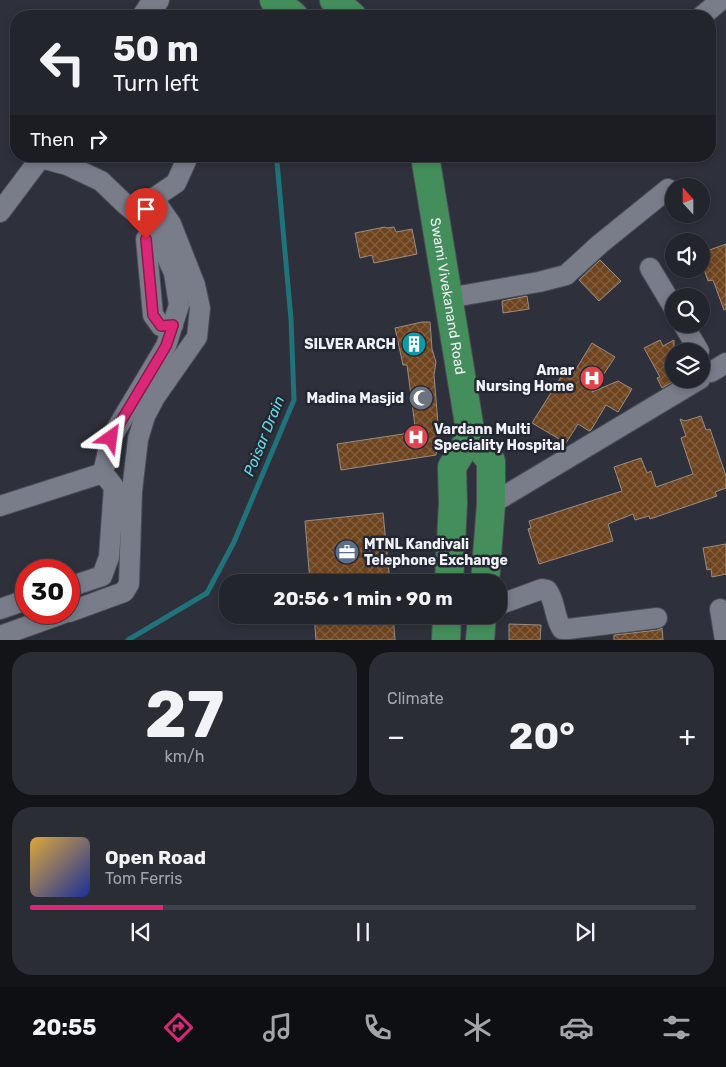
<!DOCTYPE html>
<html lang="en">
<head>
<meta charset="utf-8">
<style>
	body { margin:0; font-family:Rubik,sans-serif; background:#2a2d34; color:#f1f3f6; height:100vh; display:flex; flex-direction:column; font-size:19px; white-space:nowrap }
	* { box-sizing:border-box; margin:0 }
	p { font-size:16px; color:#a2a5a9 }
	.icon { flex:none; width:28px; height:28px; fill:none; stroke:currentColor; stroke-width:2; stroke-linecap:round; stroke-linejoin:round }
	.map { position:relative; height:640px; overflow:hidden }
	.sheet { display:flex; flex-direction:column; gap:12px; padding:12px; background:#131418; flex:1 }
	.sheet>* { flex:none }
	.top-card { position:absolute; left:10px; top:10px; width:706px; height:152px; border-radius:20px; box-shadow:0 2px 8px #0003,0 0 0 1px #3f4248; background:#22252c; color:#f1f3f6; overflow:hidden }
	.needle { width:32px; rotate:339deg }
	.controls { position:absolute; left:665px; top:178px; display:grid; gap:10px }
	.controls a { display:grid; place-items:center; width:45px; height:45px; border-radius:50%; background:#22252c; box-shadow:0 2px 8px #0003,0 0 0 1px #3f4248; font-size:25px }
	.speed { position:absolute; left:15px; top:559px; display:flex; gap:10px; font-size:25px; font-weight:700; text-align:center }
	.speed>* { display:grid; place-content:center; width:65px; height:65px; border-radius:50%; background:#22252c; box-shadow:0 2px 8px #0003,0 0 0 1px #3f4248; line-height:1 }
	.speed .limit { border:8px solid #d22; background:#fff; color:#111 }
	.pin { position:absolute; display:grid; place-items:center; width:42px; height:42px; color:#fff; margin:-51px -21px; border-radius:50% 50% 50% 0; rotate:-45deg; box-shadow:0 0 5px #0007 }
	.pin .icon { rotate:45deg }
	.me { position:absolute; width:55px; margin:-28px; rotate:31deg; stroke-linejoin:round; filter:drop-shadow(0 0 4px #0008) }
	.turn { display:flex; align-items:center; gap:18px; height:105px; padding:0 20px; font-size:22px }
	.turn .icon { width:65px; height:65px; stroke-width:2.5 }
	.turn b { display:block; font-size:35px; line-height:42px }
	.then { display:flex; align-items:center; height:48px; padding:0 20px; background:#0003; gap:10px; font-size:19px }
	.big { font-size:38px; font-weight:700; line-height:1.1 }
	.sheet .widget { flex:1; display:flex; flex-direction:column; justify-content:center; gap:8px; min-width:0; padding:0 18px; border-radius:20px; background:#2a2d34 }
	.sheet .dial { align-items:center; gap:0 }
	.dial b { font-size:65px; line-height:1 }
	.song { display:flex; align-items:center; gap:15px }
	.cover { width:60px; height:60px; border-radius:8px; background:linear-gradient(135deg,hsl(40 70% 55%),hsl(230 70% 35%)) }
	.played { height:5px; border-radius:2px; background:linear-gradient(90deg,#db2777 20%,#3f4248 20%) }
	.keys { display:flex; justify-content:space-around; direction:ltr }
	.heat { display:flex; justify-content:space-between; align-items:center; font-size:28px; direction:ltr }
	.sheet .tiles { flex:1; display:grid; gap:12px; grid-template-columns:1fr 1fr }
	.widget:last-child { grid-column:span 2 }
	.trip { position:absolute; left:219px; top:574px; width:288px; height:50px; border-radius:20px; background:#22252c; box-shadow:0 2px 8px #0003,0 0 0 1px #3f4248; font-weight:700; line-height:50px; text-align:center }
	.tabs { display:flex; height:80px; justify-content:space-around; align-items:center; background:#0e0f12; color:#a2a5a9 }
	.tabs .icon { width:35px; height:35px }
	.tabs .current { color:#db2777 }
	.tabs b { font-size:22px; color:#f1f3f6 }
	.map>svg:first-child { display:block }
</style>
</head>
<body>
<div class="map">
<svg width="726" height="640" viewBox="0 0 726 640">
	<defs>
		<pattern id="building-cross-hatch" width="8" height="8" patternUnits="userSpaceOnUse" patternTransform="scale(1.25)"><rect width="8" height="8" fill="#6e441f"/><path d="M0 0l8 8M0 8l8-8" fill="none" stroke="#835f40"/></pattern>
	</defs>
	<rect width="100%" height="100%" fill="#2e313b"/>
	<g fill="none" stroke-linecap="round" stroke-linejoin="round">
		<polyline stroke="#20737b" stroke-width="5" points="128,640 207,593 234,542 294,400 291,319 277,162 279,156"/>
	</g>
	<g fill="url(#building-cross-hatch)" stroke="#988c83">
		<polygon points="385,227 386,228 394,227 396,232 412,229 417,254 374,263 372,255 360,258 355,233"/>
		<polygon points="726,244 726,309 724,310 713,280 708,281 701,260 701,253"/>
		<polygon points="600,260 621,281 599,301 579,280"/>
		<polygon points="527,296 529,309 503,313 502,301"/>
		<polygon points="422,322 430,322 432,349 436,362 434,375 439,436 436,455 341,470 337,444 403,434 415,426 407,365 403,365 395,328"/>
		<polygon points="660,340 663,346 674,340 674,381 662,388 657,378 660,377 644,348"/>
		<polygon points="592,343 615,357 592,392 618,381 632,389 618,412 606,405 591,430 589,431 578,424 566,443 532,423 566,369 573,374"/>
		<polygon points="701,416 706,430 710,429 726,476 726,488 715,492 717,496 650,519 649,516 635,520 633,514 608,524 613,541 539,564 528,529 531,528 529,521 622,491 614,467 641,458 647,473 651,471 656,487 693,474 681,438 686,436 680,419 685,421"/>
		<polygon points="383,513 390,582 310,582 305,521"/>
		<polygon points="726,544 726,574 712,577 711,569 707,570 703,548"/>
		<polygon points="314,615 393,615 395,640 316,640"/>
		<polygon points="509,624 541,625 540,640 509,640"/>
		<polygon points="662,628 663,640 614,640 614,635 658,630"/>
	</g>
	<g fill="none" stroke-linecap="round" stroke-linejoin="round">
		<defs>
			<g id="minor">
				<polyline points="142,16 148,7 158,2 159,0"/>
				<polyline points="702,16 721,0"/>
				<polyline points="41,158 67,165 101,181 125,204 154,228 174,273 179,305 166,346 111,438 103,473"/>
				<polyline points="142,206 176,183 186,161 187,156"/>
				<polyline points="0,212 42,156"/>
				<polyline points="146,239 153,315 161,326 173,325"/>
				<polyline points="650,268 674,308"/>
				<polyline points="448,298 539,282 566,275 600,244 668,189"/>
				<polyline points="683,324 699,351"/>
				<polyline points="711,372 726,363"/>
				<polyline points="491,504 700,379"/>
				<polyline points="0,506 103,473"/>
				<polyline points="69,587 102,576 109,557 114,487 103,473"/>
				<path d="M498,605L542,589L547,590C556,601 554,618 562,629H568L657,618"/>
				<polyline points="0,609 26,600"/>
				<polyline points="720,609 725,640"/>
				<polyline points="69,612 124,592 129,584 132,491 138,439 145,416 155,397 197,337 200,308 195,285 171,224 153,198"/>
				<polyline points="0,636 67,612"/>
			</g>
			<g id="primary">
				<polyline points="274,0 294,16"/>
				<polyline points="334,0 352,16"/>
				<path id="s1" d="M425,156L471,436L491,461V504L485,582"/>
				<polyline points="449,582 453,503 452,467 471,436"/>
				<polyline points="446,640 447,615"/>
				<polyline points="480,640 482,615"/>
			</g>
		</defs>
		<use href="#minor" stroke="#4a4d55" stroke-width="22"/>
		<use href="#primary" stroke="#4a4d55" stroke-width="30"/>
		<use href="#minor" stroke="#797c89" stroke-width="20"/>
		<use href="#primary" stroke="#448e5b" stroke-width="28"/>
	</g>
	<g fill="none" stroke-linecap="round" stroke-linejoin="round">
		<defs>
			<polyline id="route" points="111,438 166,346 173,325 161,326 153,315 146,239"/>
		</defs>
		<use href="#route" stroke="#8e194d" stroke-width="12"/>
		<use href="#route" stroke="#db2777" stroke-width="9"/>
	</g>
	<defs>
		<symbol id="building-disc" viewBox="-11 -11 22 22"><circle r="9.5" fill="#0f9aa8" stroke="#242731"/><path d="M-4-6H4V6H1V3H-1V6H-4ZM-2.5-4.3h1.7v1.8h-1.7ZM.8-4.3h1.7v1.8H.8ZM-2.5-1h1.7V.8h-1.7ZM.8-1h1.7V.8H.8Z" fill="#fff"/></symbol>
		<symbol id="hospital-disc" viewBox="-11 -11 22 22"><circle r="9.5" fill="#e0444e" stroke="#242731"/><path d="M-5-5h3v3.5h4V-5h3V5h-3V1.5h-4V5h-3Z" fill="#fff"/></symbol>
		<symbol id="mosque-disc" viewBox="-11 -11 22 22"><circle r="9.5" fill="#6b7280" stroke="#242731"/><path d="M3.5-4.9A6 6 0 1 0 3.5 4.9A5 5 0 1 1 3.5-4.9Z" fill="#fff"/></symbol>
		<symbol id="office-disc" viewBox="-11 -11 22 22"><circle r="9.5" fill="#5c6f8a" stroke="#242731"/><path d="M-6-3h4V-5.5h4V-3h4V5H-6ZM-1-4.5V-3h2v-1.5ZM-6 0V1H6V0Z" fill="#fff"/></symbol>
	</defs>
	<g fill-rule="evenodd">
		<use href="#building-disc" x="400" y="330" width="28" height="28"/>
		<use href="#hospital-disc" x="578" y="364" width="28" height="28"/>
		<use href="#mosque-disc" x="407" y="384" width="28" height="28"/>
		<use href="#hospital-disc" x="402" y="423" width="28" height="28"/>
		<use href="#office-disc" x="333" y="538" width="28" height="28"/>
	</g>
	<g text-anchor="middle" dominant-baseline="central" stroke-width="5" stroke-linejoin="round" paint-order="stroke">
		<g font-size="14" fill="#eff1f8" stroke="#242731">
			<text stroke="none"><textPath href="#s1" startOffset="142">Swami Vivekanand Road</textPath></text>
		</g>
		<g font-size="14" font-weight="bold" fill="#eff1f8" stroke="#242731" text-anchor="end">
			<text x="396" y="344">SILVER ARCH</text>
			<text x="574" y="370">Amar<tspan x="574" dy="16">Nursing Home</tspan></text>
			<text x="404" y="398">Madina Masjid</text>
			<text x="434" y="429" text-anchor="start">Vardann Multi<tspan x="434" dy="16">Speciality Hospital</tspan></text>
			<text x="364" y="544" text-anchor="start">MTNL Kandivali<tspan x="364" dy="16">Telephone Exchange</tspan></text>
		</g>
		<g font-size="15" font-style="italic" fill="#62d9e4" stroke="#242731">
			<text transform="translate(264 436) rotate(-68)">Poisar Drain</text>
		</g>
	</g>
</svg>
<div class="controls">
<a><svg class="needle" viewBox="-14 -14 28 28"><path d="M0-13l5 13h-10z" fill="#e53935"/><path d="M0 13l5-13h-10z" fill="#a2a5a9"/></svg></a>
<a><svg class="icon" aria-label="sound" viewBox="0 0 24 24"><path d="M4 9h4l5-4v14l-5-4H4zM17 9q2 3 0 6"/></svg></a>
<a><svg class="icon" aria-label="search" viewBox="0 0 24 24"><circle cx="10" cy="10" r="6"/><path d="M15 15l6 6"/></svg></a>
<a><svg class="icon" aria-label="layers" viewBox="0 0 24 24"><path d="M12 4l9 5-9 5-9-5zM3 14l9 5 9-5"/></svg></a>
</div>
<div class="speed"><div class="limit">30</div></div>
<div class="pin" style="left:146px;top:239px;background:#d93025"><svg class="icon" aria-label="arrive" viewBox="0 0 24 24"><path d="M6 21V4h12l-3 4 3 4H6"/></svg></div>
<svg class="me" style="left:111px;top:438px" viewBox="-20 -20 40 40"><path d="M0-17L14 15 0 8-14 15z" fill="#db2777" stroke="#fff" stroke-width="4"/></svg>
<div class="trip">20:56 · 1 min · 90 m</div>
<div class="top-card">
<div class="turn"><svg class="icon" aria-label="left" viewBox="0 0 24 24"><path d="M17 20v-9H6M10 6l-5 5 5 5"/></svg><div><b>50 m</b>Turn left</div></div>
<div class="then">Then<svg class="icon" aria-label="right" viewBox="0 0 24 24"><path d="M7 20v-9h11M14 6l5 5-5 5"/></svg></div>
</div>
</div>
<section class="sheet">
<div class="tiles">
<div class="widget dial"><b>27</b><p>km/h</p></div>
<div class="widget"><p>Climate</p>
<div class="heat"><a>−</a><b class="big">20°</b><a>+</a></div>
</div>
<div class="widget">
<div class="song"><i class="cover"></i><div><b>Open Road</b><p>Tom Ferris</p></div></div>
<div class="played"></div>
<div class="keys"><svg class="icon" aria-label="previous" viewBox="0 0 24 24"><path d="M18 5L8 12l10 7zM5 5v14"/></svg><svg class="icon" aria-label="pause" viewBox="0 0 24 24"><path d="M8 5v14M16 5v14"/></svg><svg class="icon" aria-label="next" viewBox="0 0 24 24"><path d="M6 5l10 7-10 7zM19 5v14"/></svg></div>
</div>
</div>
</section>
<nav class="tabs">
<b>20:55</b>
<svg class="icon current" aria-label="directions" viewBox="0 0 24 24"><path d="M12 3l9 9-9 9-9-9zM9 14v-3h6M13 9l2 2-2 2"/></svg>
<svg class="icon" aria-label="music" viewBox="0 0 24 24"><path d="M9 18V5l10-2v13"/><circle cx="6" cy="18" r="3"/><circle cx="16" cy="16" r="3"/></svg>
<svg class="icon" aria-label="phone" viewBox="0 0 24 24"><path d="M5 4h4l2 5-3 2q2 4 5 5l2-3 5 2v4C11 20 4 13 5 4z"/></svg>
<svg class="icon" aria-label="climate" viewBox="0 0 24 24"><path d="M12 3v18M4 7l16 10M4 17L20 7"/></svg>
<svg class="icon" aria-label="car" viewBox="0 0 24 24"><path d="M5 17H2v-5l4-1 3-4h7l3 4 3 1v5h-3M9 17h6M6 11h13"/><circle cx="7" cy="17" r="2"/><circle cx="17" cy="17" r="2"/></svg>
<svg class="icon" aria-label="filters" viewBox="0 0 24 24"><path d="M4 7h16M4 17h16"/><circle cx="9" cy="7" r="2"/><circle cx="15" cy="17" r="2"/></svg>
</nav>
</body>
</html>
